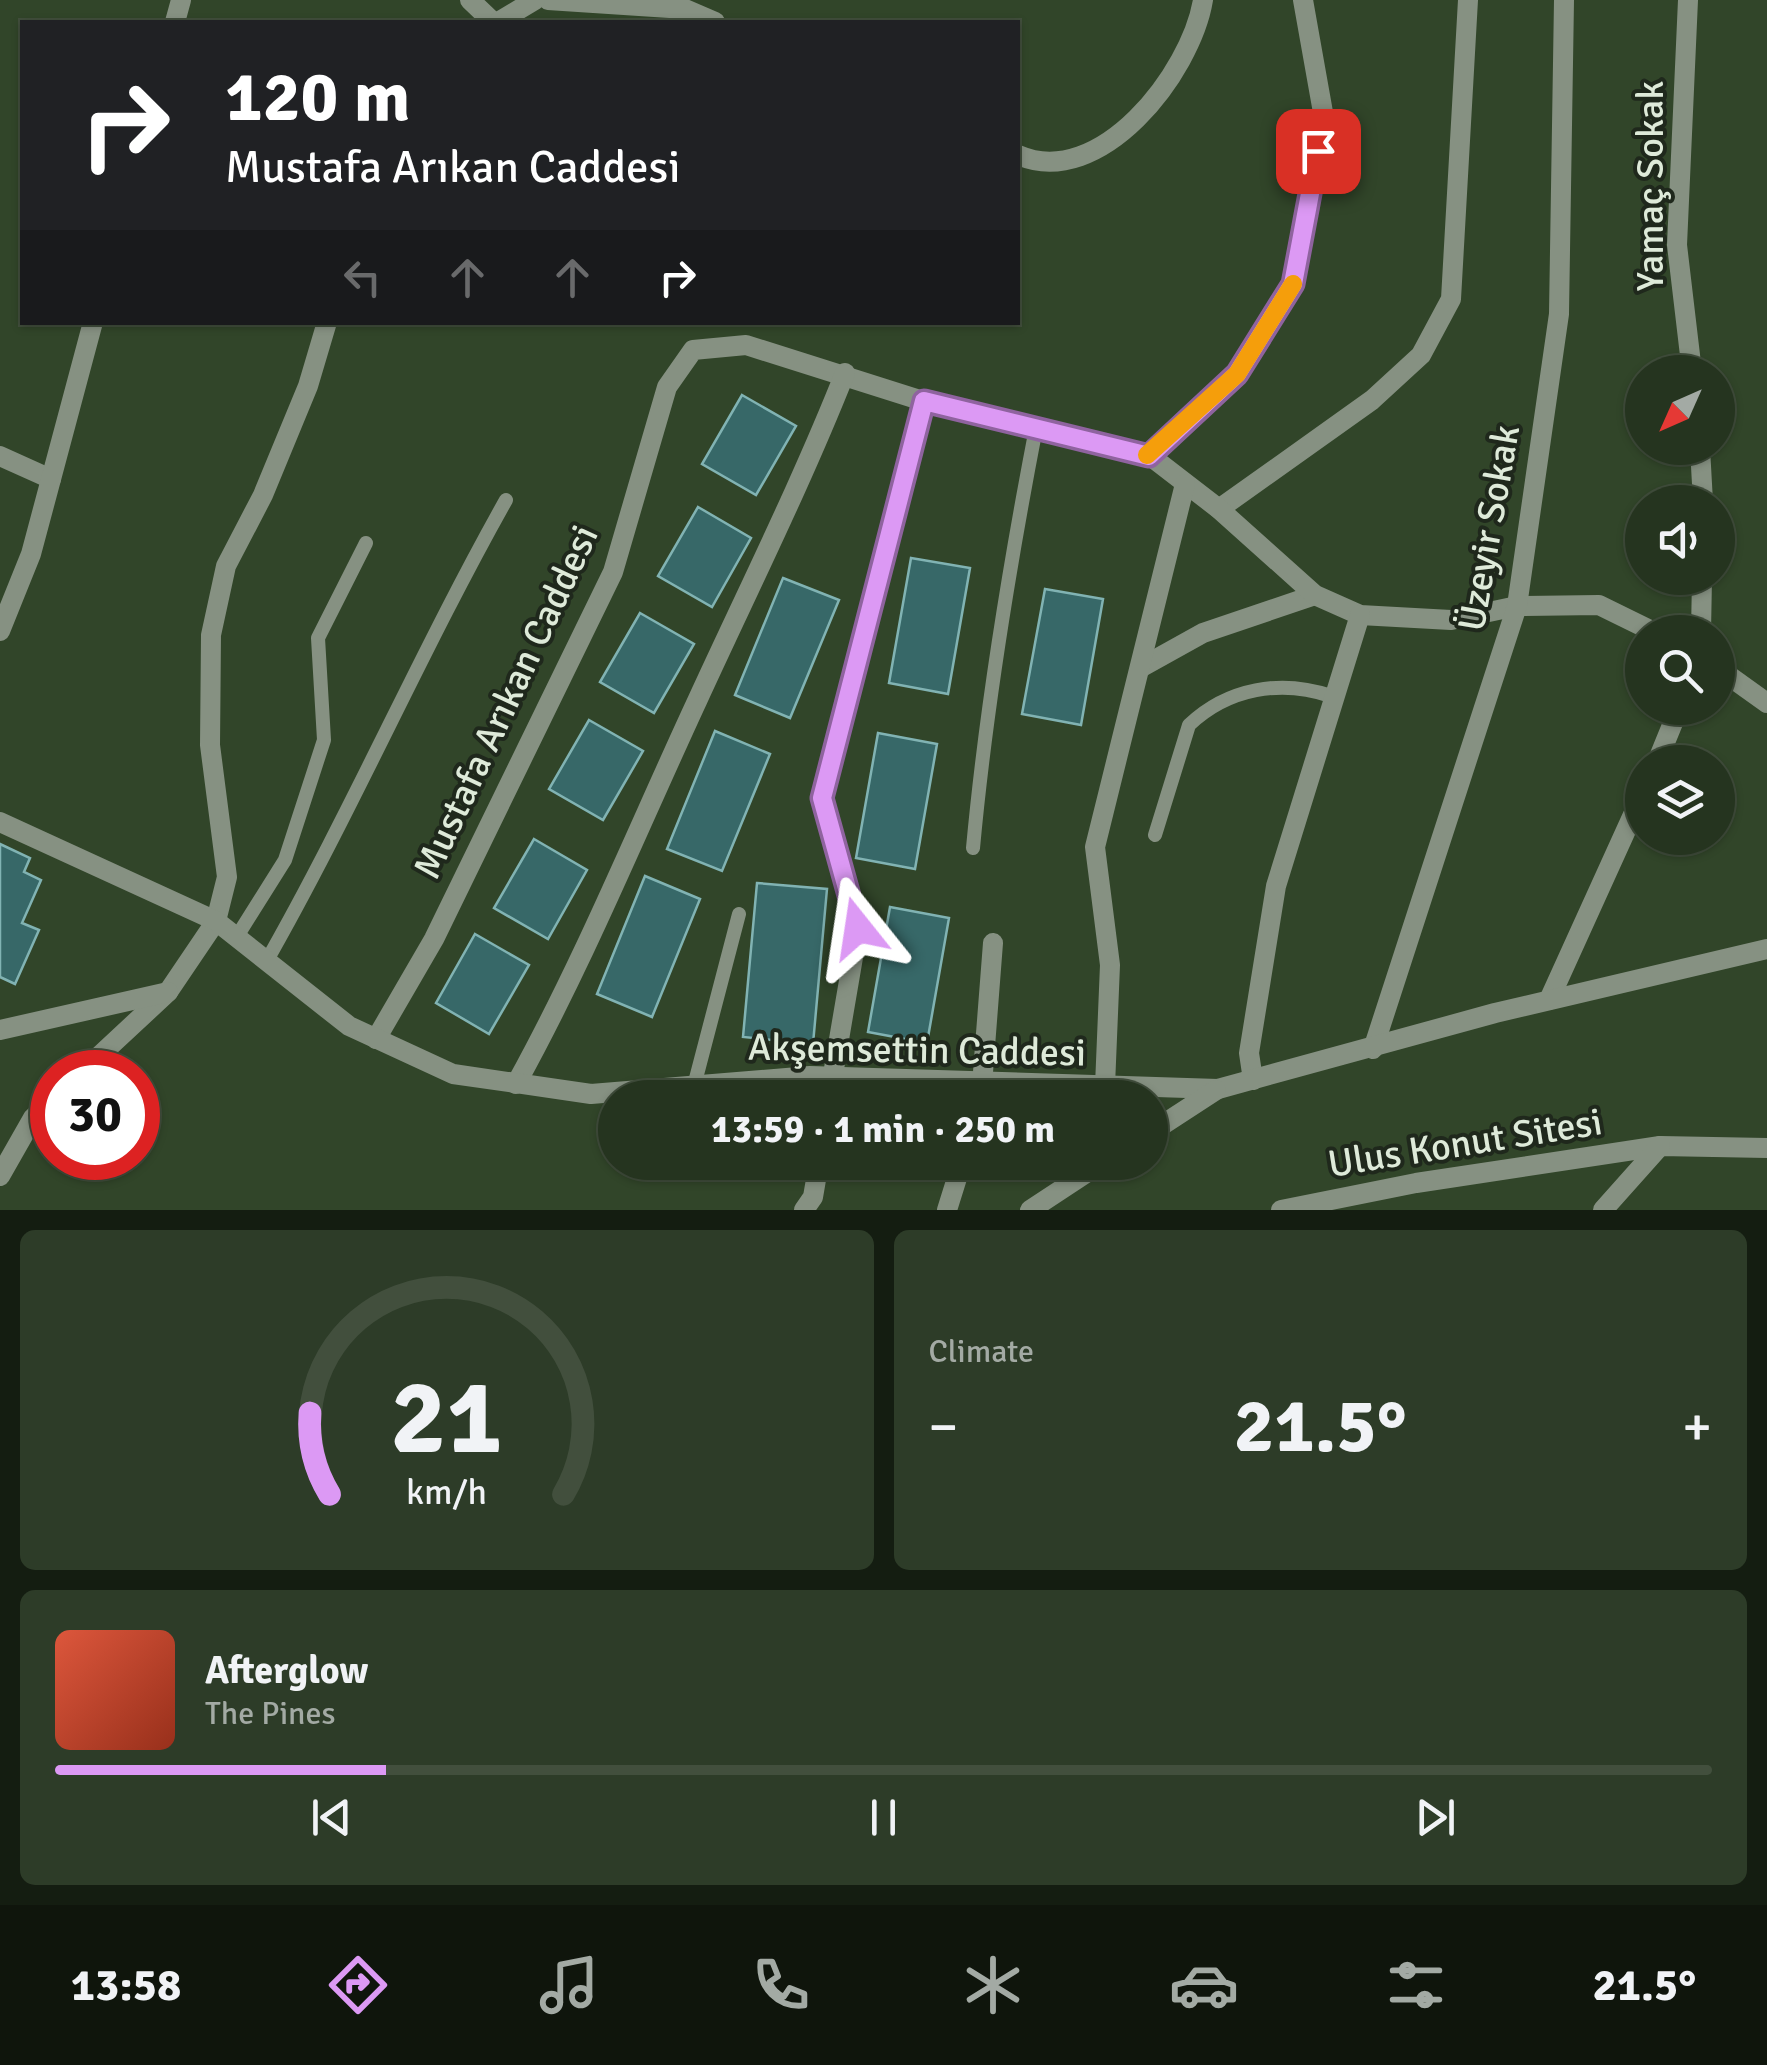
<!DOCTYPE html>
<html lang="en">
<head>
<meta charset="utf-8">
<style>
	body { margin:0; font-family:Signika,sans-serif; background:#2d3c28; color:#f1f3f6; height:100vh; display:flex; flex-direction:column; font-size:38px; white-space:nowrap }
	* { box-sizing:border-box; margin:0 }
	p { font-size:32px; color:#a3aaa4 }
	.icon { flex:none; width:55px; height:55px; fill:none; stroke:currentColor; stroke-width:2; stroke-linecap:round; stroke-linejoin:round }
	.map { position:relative; height:1210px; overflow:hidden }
	.sheet { display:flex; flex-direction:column; gap:20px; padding:20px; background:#141d11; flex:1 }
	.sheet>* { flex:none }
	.guide { position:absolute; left:20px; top:20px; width:1000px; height:305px; border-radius:0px; box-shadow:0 2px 8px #0004,0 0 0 2px #424f3d; background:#202124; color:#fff; overflow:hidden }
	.needle { width:65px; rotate:225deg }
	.buttons { position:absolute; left:1625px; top:355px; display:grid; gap:20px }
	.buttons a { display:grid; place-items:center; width:110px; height:110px; border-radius:50%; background:#25341f; box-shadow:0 2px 8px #0004,0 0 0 2px #424f3d; font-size:50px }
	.speed { position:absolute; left:30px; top:1050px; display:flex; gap:20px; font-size:50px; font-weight:700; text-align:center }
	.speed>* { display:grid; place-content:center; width:130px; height:130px; border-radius:50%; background:#25341f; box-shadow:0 2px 8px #0004,0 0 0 2px #424f3d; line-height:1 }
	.speed .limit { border:15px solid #d22; background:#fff; color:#111 }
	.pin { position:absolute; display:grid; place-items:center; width:85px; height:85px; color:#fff; margin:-42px; border-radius:20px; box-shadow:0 5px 15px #0006 }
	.me { position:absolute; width:110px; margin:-55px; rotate:345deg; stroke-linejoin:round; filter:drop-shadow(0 0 8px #0008) }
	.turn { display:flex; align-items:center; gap:35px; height:210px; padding:0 40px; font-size:45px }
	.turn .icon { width:130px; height:130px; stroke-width:2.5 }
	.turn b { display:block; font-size:70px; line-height:85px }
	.lanes { display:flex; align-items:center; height:95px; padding:0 40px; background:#0003; justify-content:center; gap:50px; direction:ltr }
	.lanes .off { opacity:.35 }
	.big { font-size:75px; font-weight:700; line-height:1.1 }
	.sheet .widget { flex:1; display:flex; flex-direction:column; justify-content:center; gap:15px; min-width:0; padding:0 35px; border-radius:15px; background:#2d3c28 }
	.sheet .dial { align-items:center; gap:0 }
	.dial svg { height:260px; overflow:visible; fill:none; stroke:#424f3d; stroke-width:7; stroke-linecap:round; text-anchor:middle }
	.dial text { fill:#f1f3f6; stroke:none }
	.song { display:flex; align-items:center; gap:30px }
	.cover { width:120px; height:120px; border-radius:15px; background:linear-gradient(135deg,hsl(10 70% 55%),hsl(10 70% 35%)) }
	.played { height:10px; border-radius:5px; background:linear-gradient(90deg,#dc99f4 20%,#424f3d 20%) }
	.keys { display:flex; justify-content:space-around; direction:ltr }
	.heat { display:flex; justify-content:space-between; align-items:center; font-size:55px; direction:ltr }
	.sheet .tiles { flex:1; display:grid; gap:20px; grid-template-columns:1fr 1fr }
	.widget:last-child { grid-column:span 2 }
	.trip { position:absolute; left:598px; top:1080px; width:570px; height:100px; border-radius:50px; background:#25341f; box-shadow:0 2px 8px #0004,0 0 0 2px #424f3d; font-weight:700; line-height:100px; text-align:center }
	.tabs { display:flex; height:160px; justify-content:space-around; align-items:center; background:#0f150c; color:#a3aaa4 }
	.tabs .icon { width:70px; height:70px }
	.tabs .selected { color:#dc99f4 }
	.tabs b { font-size:45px; color:#f1f3f6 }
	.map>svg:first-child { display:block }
</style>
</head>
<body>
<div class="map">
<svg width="1767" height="1210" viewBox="0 0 1767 1210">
	<rect width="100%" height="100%" fill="#314529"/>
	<g fill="#376868" stroke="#81b3b3" stroke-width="2.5">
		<polygon points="742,395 796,426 756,495 702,464"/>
		<polygon points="698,507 751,538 712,607 658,576"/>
		<polygon points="911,558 970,568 948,694 889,683"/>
		<polygon points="783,578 839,600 790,718 735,695"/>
		<polygon points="1045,589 1103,599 1081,725 1022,714"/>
		<polygon points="640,613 694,644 654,713 600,682"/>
		<polygon points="589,720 643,751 603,820 549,789"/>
		<polygon points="715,731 770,754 722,871 667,849"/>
		<polygon points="878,733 937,744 915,869 856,858"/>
		<polygon points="534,839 587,870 548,939 494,908"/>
		<polygon points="0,844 30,858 24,872 41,880 22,923 39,930 15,984 0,977"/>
		<polygon points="645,876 700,899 652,1017 597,994"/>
		<polygon points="757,883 827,889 813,1044 743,1037"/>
		<polygon points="890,907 949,918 927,1043 868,1032"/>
		<polygon points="475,934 529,965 489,1034 436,1003"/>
	</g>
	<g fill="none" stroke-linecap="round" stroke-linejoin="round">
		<g stroke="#869182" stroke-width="14">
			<path d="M1155,835L1189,725C1228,688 1281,679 1331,696"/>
			<path d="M973,848C986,707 1009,568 1036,428"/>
			<polyline points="236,938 285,860 324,740 318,638 366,543"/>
			<path d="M266,962C352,811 421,651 506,500"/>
			<polyline points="694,1086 739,914"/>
		</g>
		<g stroke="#869182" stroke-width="20">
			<polyline points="470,0 493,22"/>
			<polyline points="548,0 685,9 715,22"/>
			<polyline points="1688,0 1677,245 1692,372"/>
			<polyline points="175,22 181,0"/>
			<polyline points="498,22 535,0"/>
			<path d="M1018,155C1100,191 1191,73 1203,0"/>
			<polyline points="1700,448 1703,502"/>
			<polyline points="1149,455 1237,374 1293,285 1324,118 1303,0"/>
			<polyline points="0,456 51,479"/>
			<polyline points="1219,509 1372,400 1421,355 1451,299 1468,0"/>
			<polyline points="0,631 31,554 93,322"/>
			<polyline points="1701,632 1702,578"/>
			<polyline points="1140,668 1203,633 1315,595"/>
			<polyline points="1718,668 1767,703"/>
			<polyline points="1657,762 1679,708"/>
			<polyline points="1549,1000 1642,795"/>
			<polyline points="376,1039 434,939 613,572 667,387 693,350 746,345 923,401 1149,455 1219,509 1315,595 1360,615 1451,620 1517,606 1599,605 1654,632"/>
			<polyline points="1373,1049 1517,606 1559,314 1564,0"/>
			<polyline points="82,1072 168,992 216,921 227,877 210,745 211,635 226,566 263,495 308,386 327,322"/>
			<polyline points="1253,1080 1249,1053 1276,886 1360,615"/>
			<path d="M516,1084C585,959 638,828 698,699C748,590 801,484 845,373"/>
			<polyline points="1105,1086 1110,965 1095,847 1185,484"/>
			<polyline points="829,1098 858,928 822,798 923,401"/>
			<polyline points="981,1098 993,943"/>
			<polyline points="0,1176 33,1118 52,1100"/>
			<polyline points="804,1210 813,1197 819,1162"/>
			<polyline points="947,1210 962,1162"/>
			<polyline points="1281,1210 1416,1183 1660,1146 1767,1148"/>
			<polyline points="1603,1210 1660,1146"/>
		</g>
		<g stroke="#869182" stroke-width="20">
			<polyline points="0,822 216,921 349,1026 453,1074 591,1094 810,1076 1218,1089 1495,1013 1767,949"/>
			<polyline points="0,1030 168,992"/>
			<polyline points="1150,1133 1216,1090"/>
			<polyline points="1030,1210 1103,1162"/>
		</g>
	</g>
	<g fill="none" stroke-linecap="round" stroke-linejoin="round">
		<defs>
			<polyline id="route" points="858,928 822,798 924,401 1149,456 1237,374 1293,284 1318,151"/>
		</defs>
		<use href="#route" stroke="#8f639f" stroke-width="25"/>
		<use href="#route" stroke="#dc99f4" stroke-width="18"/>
		<polyline stroke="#f59e0b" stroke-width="18" points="1147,455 1237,374 1293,284"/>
	</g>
	<g text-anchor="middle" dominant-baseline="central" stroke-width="8" stroke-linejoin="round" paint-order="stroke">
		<g font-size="38" fill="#deead9" stroke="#1f281c">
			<text transform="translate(1650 186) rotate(-90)">Yamaç Sokak</text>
			<text transform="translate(1489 528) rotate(-80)">Üzeyir Sokak</text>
			<text transform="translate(506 702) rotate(-65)">Mustafa Arıkan Caddesi</text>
			<text transform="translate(917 1050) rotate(1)">Akşemsettin Caddesi</text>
			<text transform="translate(1465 1143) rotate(-9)">Ulus Konut Sitesi</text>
		</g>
	</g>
</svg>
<div class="buttons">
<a><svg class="needle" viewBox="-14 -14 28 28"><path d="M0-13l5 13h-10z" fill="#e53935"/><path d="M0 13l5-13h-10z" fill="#a3aaa4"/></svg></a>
<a><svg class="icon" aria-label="sound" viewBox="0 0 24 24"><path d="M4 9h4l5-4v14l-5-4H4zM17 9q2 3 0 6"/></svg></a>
<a><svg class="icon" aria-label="search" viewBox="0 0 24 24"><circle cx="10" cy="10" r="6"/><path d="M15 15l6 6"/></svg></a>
<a><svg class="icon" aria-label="layers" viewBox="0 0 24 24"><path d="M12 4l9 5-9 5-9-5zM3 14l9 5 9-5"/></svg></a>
</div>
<div class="speed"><div class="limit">30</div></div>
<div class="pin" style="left:1318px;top:151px;background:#d93025"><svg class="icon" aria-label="arrive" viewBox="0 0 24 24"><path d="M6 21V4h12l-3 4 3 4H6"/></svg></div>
<svg class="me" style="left:858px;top:928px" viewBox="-20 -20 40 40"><path d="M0-17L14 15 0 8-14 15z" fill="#dc99f4" stroke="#fff" stroke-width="4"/></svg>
<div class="trip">13:59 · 1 min · 250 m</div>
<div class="guide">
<div class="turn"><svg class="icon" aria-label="right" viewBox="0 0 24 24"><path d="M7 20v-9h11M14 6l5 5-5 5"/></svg><div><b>120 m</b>Mustafa Arıkan Caddesi</div></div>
<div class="lanes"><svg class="icon off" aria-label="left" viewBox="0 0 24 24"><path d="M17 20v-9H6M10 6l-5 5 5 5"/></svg><svg class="icon off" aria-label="ahead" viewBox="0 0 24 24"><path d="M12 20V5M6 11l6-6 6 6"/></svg><svg class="icon off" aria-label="ahead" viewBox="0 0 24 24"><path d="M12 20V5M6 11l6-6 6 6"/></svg><svg class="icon" aria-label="right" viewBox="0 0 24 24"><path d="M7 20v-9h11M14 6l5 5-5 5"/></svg></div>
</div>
</div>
<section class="sheet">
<div class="tiles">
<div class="widget dial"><svg viewBox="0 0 100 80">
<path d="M14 69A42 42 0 1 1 86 69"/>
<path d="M14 69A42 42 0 0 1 8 44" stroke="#dc99f4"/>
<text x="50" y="56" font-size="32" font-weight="700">21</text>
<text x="50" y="72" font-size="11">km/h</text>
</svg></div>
<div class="widget"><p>Climate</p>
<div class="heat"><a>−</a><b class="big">21.5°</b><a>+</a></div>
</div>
<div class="widget">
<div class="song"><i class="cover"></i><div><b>Afterglow</b><p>The Pines</p></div></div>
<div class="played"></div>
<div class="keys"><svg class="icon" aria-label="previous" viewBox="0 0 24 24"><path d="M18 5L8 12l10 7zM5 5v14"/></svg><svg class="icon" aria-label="pause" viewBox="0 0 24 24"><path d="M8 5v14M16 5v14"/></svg><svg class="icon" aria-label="next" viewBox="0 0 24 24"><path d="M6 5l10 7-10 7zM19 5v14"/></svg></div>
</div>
</div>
</section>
<nav class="tabs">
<b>13:58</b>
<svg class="icon selected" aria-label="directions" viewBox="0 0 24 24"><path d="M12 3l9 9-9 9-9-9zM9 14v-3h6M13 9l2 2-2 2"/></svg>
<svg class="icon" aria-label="music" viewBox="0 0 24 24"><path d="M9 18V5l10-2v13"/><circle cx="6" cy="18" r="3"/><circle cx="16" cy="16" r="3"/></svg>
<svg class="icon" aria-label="phone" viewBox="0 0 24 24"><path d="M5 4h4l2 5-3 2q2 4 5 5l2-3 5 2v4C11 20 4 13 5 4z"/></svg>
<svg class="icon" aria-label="climate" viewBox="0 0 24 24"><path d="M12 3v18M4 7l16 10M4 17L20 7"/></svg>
<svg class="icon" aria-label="car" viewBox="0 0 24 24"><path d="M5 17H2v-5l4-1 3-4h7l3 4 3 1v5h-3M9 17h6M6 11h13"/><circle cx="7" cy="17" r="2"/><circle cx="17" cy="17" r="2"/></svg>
<svg class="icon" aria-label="filters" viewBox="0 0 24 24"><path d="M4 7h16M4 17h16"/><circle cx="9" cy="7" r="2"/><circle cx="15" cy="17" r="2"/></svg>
<b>21.5°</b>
</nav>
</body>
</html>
